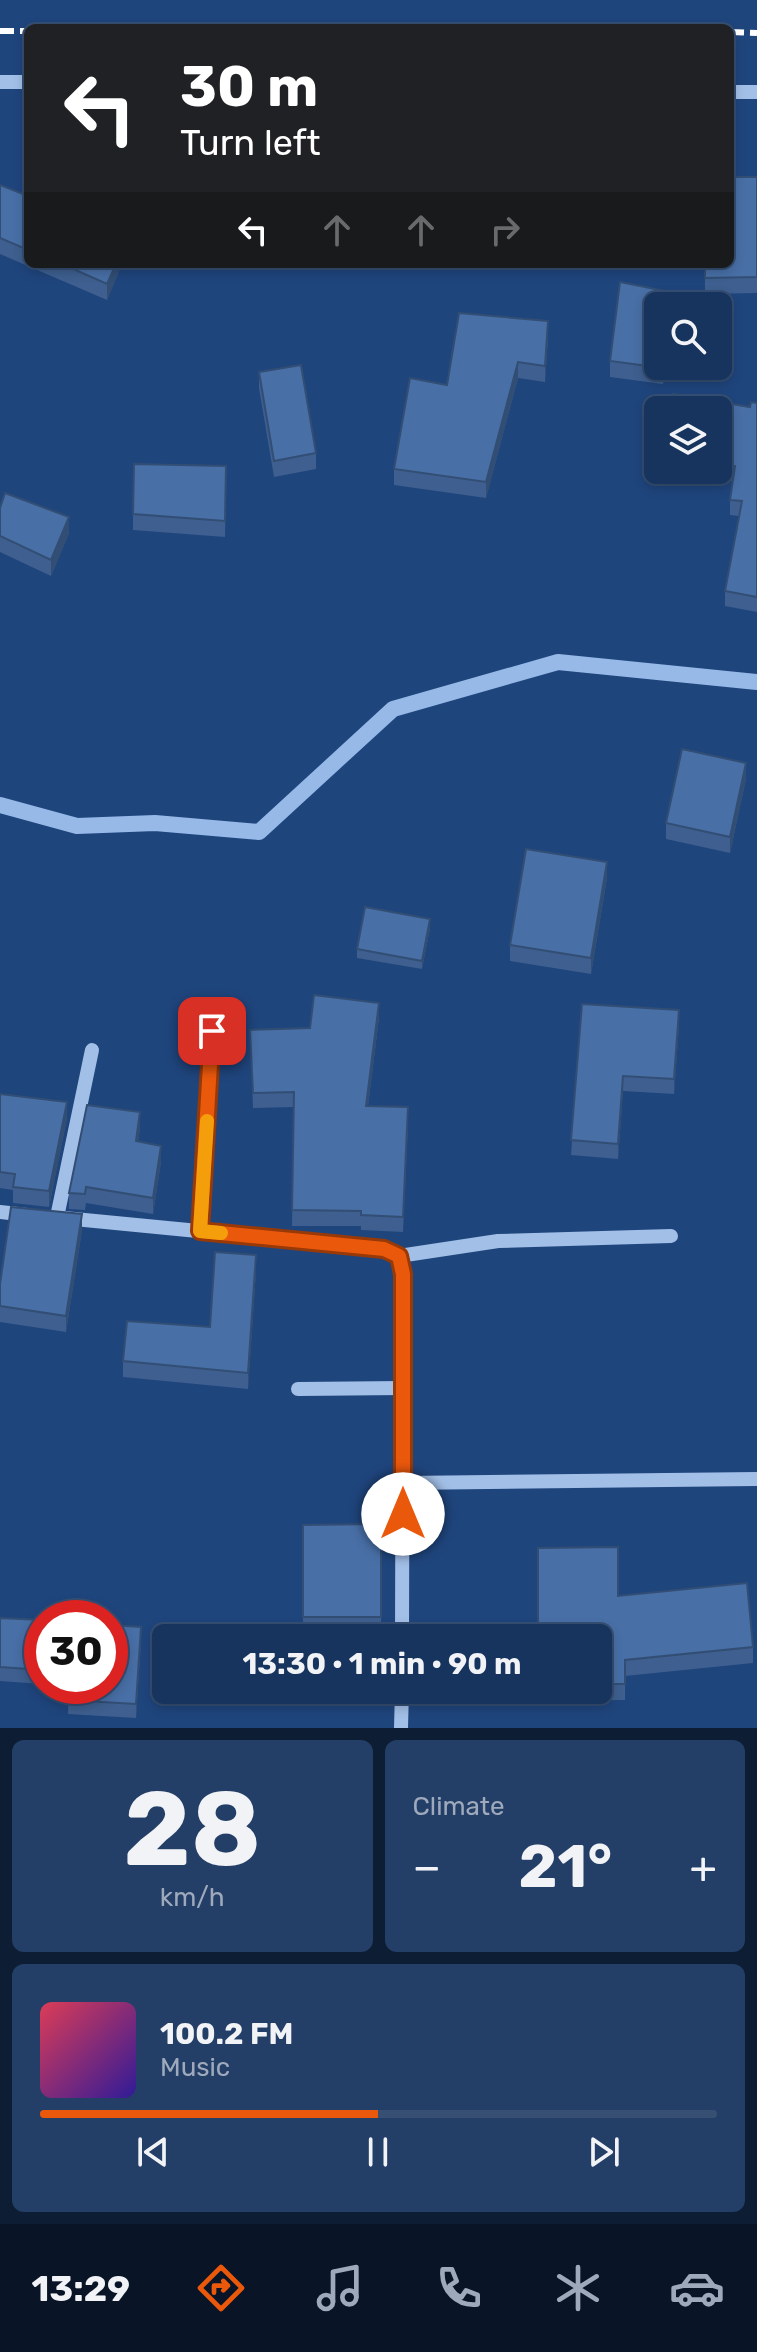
<!DOCTYPE html>
<html lang="en">
<head>
<meta charset="utf-8">
<style>
	body { margin:0; font-family:Rubik,sans-serif; background:#243f67; color:#f1f3f6; height:100vh; display:flex; flex-direction:column; font-size:30px; white-space:nowrap }
	* { box-sizing:border-box; margin:0 }
	p { font-size:26px; color:#9eaabc }
	.icon { flex:none; width:44px; height:44px; fill:none; stroke:currentColor; stroke-width:2; stroke-linecap:round; stroke-linejoin:round }
	.map { position:relative; height:1728px; overflow:hidden }
	.sheet { display:flex; flex-direction:column; gap:12px; padding:12px; background:#0d1d34; flex:1 }
	.sheet>* { flex:none }
	.guide { position:absolute; left:24px; top:24px; width:710px; height:244px; border-radius:12px; box-shadow:0 4px 12px #0003,0 0 0 2px #364f73; background:#202124; color:#fff; overflow:hidden }
	.buttons { position:absolute; left:644px; top:292px; display:grid; gap:16px }
	.buttons a { display:grid; place-items:center; width:88px; height:88px; border-radius:12px; background:#17345e; box-shadow:0 4px 12px #0003,0 0 0 2px #364f73; font-size:40px }
	.speed { position:absolute; left:24px; top:1600px; display:flex; gap:16px; font-size:40px; font-weight:700; text-align:center }
	.speed>* { display:grid; place-content:center; width:104px; height:104px; border-radius:50%; background:#17345e; box-shadow:0 4px 12px #0003,0 0 0 2px #364f73; line-height:1 }
	.speed .limit { border:12px solid #d22; background:#fff; color:#111 }
	.pin { position:absolute; display:grid; place-items:center; width:68px; height:68px; color:#fff; margin:-34px; border-radius:16px; box-shadow:0 4px 12px #0006 }
	.me { position:absolute; width:88px; margin:-44px; rotate:0deg; stroke-linejoin:round; filter:drop-shadow(0 0 6px #0008) }
	.turn { display:flex; align-items:center; gap:28px; height:168px; padding:0 24px; font-size:36px }
	.turn .icon { width:104px; height:104px; stroke-width:2.5 }
	.turn b { display:block; font-size:56px; line-height:68px }
	.lanes { display:flex; align-items:center; height:76px; padding:0 24px; background:#0003; justify-content:center; gap:40px; direction:ltr }
	.lanes .off { opacity:.35 }
	.big { font-size:60px; font-weight:700; line-height:1.1 }
	.sheet .tile { flex:1; display:flex; flex-direction:column; justify-content:center; gap:12px; min-width:0; padding:0 28px; border-radius:12px; background:#243f67 }
	.sheet .dial { align-items:center; gap:0 }
	.dial b { font-size:104px; line-height:1 }
	.song { display:flex; align-items:center; gap:24px }
	.cover { width:96px; height:96px; border-radius:12px; background:linear-gradient(135deg,hsl(350 70% 55%),hsl(250 70% 35%)) }
	.played { height:8px; border-radius:4px; background:linear-gradient(90deg,#ea580c 50%,#364f73 50%) }
	.keys { display:flex; justify-content:space-around; direction:ltr }
	.heat { display:flex; justify-content:space-between; align-items:center; font-size:44px; direction:ltr }
	.sheet .tiles { flex:1; display:grid; gap:12px; grid-template-columns:1fr 1fr }
	.tile:last-child { grid-column:span 2 }
	.trip { position:absolute; left:152px; top:1624px; width:460px; height:80px; border-radius:12px; background:#17345e; box-shadow:0 4px 12px #0003,0 0 0 2px #364f73; font-weight:700; line-height:80px; text-align:center }
	.dock { display:flex; height:128px; justify-content:space-around; align-items:center; background:#091526; color:#9eaabc }
	.dock .icon { width:56px; height:56px }
	.dock .current { color:#ea580c }
	.dock b { font-size:36px; color:#f1f3f6 }
	.map>svg:first-child { display:block }
</style>
</head>
<body>
<div class="map">
<svg width="757" height="1728" viewBox="0 0 757 1728">
	<rect width="100%" height="100%" fill="#1f457d"/>
	<g fill="none" stroke-linecap="round" stroke-linejoin="round">
		<polyline stroke="#96b9e8" stroke-width="16" points="0,805 77,826 155,823 259,832 393,709 558,662 757,682"/>
		<g stroke="#a2bfe7" stroke-width="14">
			<polyline points="0,82 28,82"/>
			<polyline points="730,92 757,92"/>
			<polyline points="0,1212 27,1215"/>
			<polyline points="57,1217 92,1050"/>
			<polyline points="64,1218 384,1249 399,1256 498,1241 671,1236"/>
			<polyline points="200,1231 212,1031"/>
			<polyline points="399,1256 403,1274 402,1638"/>
			<polyline points="298,1389 403,1388"/>
			<polyline points="404,1483 757,1479"/>
			<polyline points="401,1728 402,1690"/>
		</g>
		<g stroke="#fff" stroke-width="6" stroke-dasharray="14 6" stroke-linecap="butt">
			<polyline points="0,31 28,31"/>
			<polyline points="730,32 757,33"/>
		</g>
	</g>
	<g fill="#3e5f8f">
		<polygon points="757,177 757,293 705,294 705,264"/>
		<polygon points="0,185 28,196 28,264 122,264 107,300 0,254"/>
		<polygon points="670,306 658,366 665,366 663,384 610,377 610,361"/>
		<polygon points="548,337 545,382 518,378 486,498 394,485 394,469 447,385"/>
		<polygon points="259,372 316,453 316,469 274,477 259,388"/>
		<polygon points="757,403 757,612 725,606 725,591 739,516 730,515 730,500 733,481 669,473 669,470 718,470 718,410 750,407"/>
		<polygon points="226,466 225,537 133,530 133,514"/>
		<polygon points="0,508 69,533 51,576 0,552"/>
		<polygon points="746,779 730,853 666,839 666,823"/>
		<polygon points="607,878 591,974 510,961 510,945"/>
		<polygon points="430,928 422,969 357,958 357,949"/>
		<polygon points="582,1004 679,1025 674,1094 623,1091 618,1159 571,1155"/>
		<polygon points="379,1018 368,1106 408,1123 403,1232 361,1230 361,1226 292,1226 294,1107 253,1108 250,1030 310,1028"/>
		<polygon points="0,1094 67,1118 49,1207 13,1203 13,1190 0,1188"/>
		<polygon points="140,1128 138,1142 161,1162 153,1214 86,1203 85,1210 69,1209 69,1193"/>
		<polygon points="82,1230 66,1332 0,1322 0,1284"/>
		<polygon points="256,1271 248,1389 123,1377 123,1361 210,1327"/>
		<polygon points="381,1524 381,1633 303,1633 303,1525"/>
		<polygon points="618,1596 753,1647 753,1663 625,1676 625,1700 538,1701 538,1690 598,1690 598,1638"/>
		<polygon points="0,1618 42,1620 42,1684 0,1681"/>
		<polygon points="141,1641 136,1718 68,1714 69,1686 64,1686 110,1686"/>
	</g>
	<g fill="#324e74">
		<polygon points="116,264 122,264 107,300 107,284"/>
		<polygon points="548,321 548,337 545,382 545,366"/>
		<polygon points="518,362 518,378 486,498 486,482"/>
		<polygon points="69,517 69,533 51,576 51,560"/>
		<polygon points="746,763 746,779 730,853 730,837"/>
		<polygon points="607,862 607,878 591,974 591,958"/>
		<polygon points="430,919 430,928 422,969 422,961"/>
		<polygon points="379,1003 379,1018 366,1121 366,1106"/>
		<polygon points="679,1010 679,1025 674,1094 674,1079"/>
		<polygon points="623,1076 623,1091 618,1159 618,1144"/>
		<polygon points="67,1102 67,1118 49,1207 49,1191"/>
		<polygon points="140,1112 140,1128 136,1157 136,1141"/>
		<polygon points="161,1146 161,1162 153,1214 153,1198"/>
		<polygon points="82,1214 82,1230 66,1332 66,1316"/>
		<polygon points="256,1255 256,1271 248,1389 248,1373"/>
		<polygon points="141,1627 141,1641 136,1718 136,1704"/>
	</g>
	<g fill="#486fa6" stroke="#324e74" stroke-width="2">
		<polygon points="730,177 757,177 757,277 705,278 705,264 730,264"/>
		<polygon points="0,185 28,196 28,250 0,238"/>
		<polygon points="62,264 116,264 107,284"/>
		<polygon points="620,282 670,292 669,306 658,306 658,366 663,366 663,368 610,361"/>
		<polygon points="459,313 548,321 545,366 518,362 486,482 394,469 410,378 447,385"/>
		<polygon points="301,365 316,453 274,461 259,372"/>
		<polygon points="673,394 750,407 751,402 757,403 757,597 725,591 742,501 730,500 735,466 718,464 718,410 671,410"/>
		<polygon points="134,464 226,466 225,521 133,514"/>
		<polygon points="5,493 69,517 51,560 0,536 0,508"/>
		<polygon points="682,749 746,763 730,837 666,823"/>
		<polygon points="526,849 607,862 591,958 510,945"/>
		<polygon points="365,907 430,919 422,961 357,949"/>
		<polygon points="314,995 379,1003 366,1106 408,1107 403,1217 361,1215 361,1211 292,1210 294,1092 253,1093 250,1030 310,1028"/>
		<polygon points="582,1004 679,1010 674,1079 623,1076 618,1144 571,1140"/>
		<polygon points="0,1094 67,1102 49,1191 13,1187 15,1174 0,1172"/>
		<polygon points="87,1105 140,1112 136,1141 161,1146 153,1198 86,1187 85,1194 69,1193"/>
		<polygon points="11,1207 82,1214 66,1316 0,1306 0,1284"/>
		<polygon points="215,1252 256,1255 248,1373 123,1361 127,1321 210,1327"/>
		<polygon points="381,1524 381,1617 303,1617 303,1525"/>
		<polygon points="618,1547 618,1596 747,1583 753,1647 625,1660 625,1684 598,1684 598,1638 538,1638 538,1548"/>
		<polygon points="0,1618 42,1620 42,1670 0,1667"/>
		<polygon points="110,1625 141,1627 136,1704 68,1700 69,1686 110,1686"/>
	</g>
	<g fill="none" stroke-linecap="round" stroke-linejoin="round">
		<defs>
			<polyline id="route" points="212,1031 200,1231 384,1249 399,1256 403,1274 403,1514"/>
		</defs>
		<use href="#route" stroke="#983908" stroke-width="20"/>
		<use href="#route" stroke="#ea580c" stroke-width="14"/>
		<polyline stroke="#f59e0b" stroke-width="14" points="207,1121 200,1231 221,1233"/>
	</g>
</svg>
<div class="buttons">
<a><svg class="icon" aria-label="search" viewBox="0 0 24 24"><circle cx="10" cy="10" r="6"/><path d="M15 15l6 6"/></svg></a>
<a><svg class="icon" aria-label="layers" viewBox="0 0 24 24"><path d="M12 4l9 5-9 5-9-5zM3 14l9 5 9-5"/></svg></a>
</div>
<div class="speed"><div class="limit">30</div></div>
<div class="pin" style="left:212px;top:1031px;background:#d93025"><svg class="icon" aria-label="arrive" viewBox="0 0 24 24"><path d="M6 21V4h12l-3 4 3 4H6"/></svg></div>
<svg class="me" style="left:403px;top:1514px" viewBox="-20 -20 40 40"><circle r="19" fill="#fff"/><path d="M0-13L10 11 0 6-10 11z" fill="#ea580c"/></svg>
<div class="trip">13:30 · 1 min · 90 m</div>
<div class="guide">
<div class="turn"><svg class="icon" aria-label="left" viewBox="0 0 24 24"><path d="M17 20v-9H6M10 6l-5 5 5 5"/></svg><div><b>30 m</b>Turn left</div></div>
<div class="lanes"><svg class="icon" aria-label="left" viewBox="0 0 24 24"><path d="M17 20v-9H6M10 6l-5 5 5 5"/></svg><svg class="icon off" aria-label="ahead" viewBox="0 0 24 24"><path d="M12 20V5M6 11l6-6 6 6"/></svg><svg class="icon off" aria-label="ahead" viewBox="0 0 24 24"><path d="M12 20V5M6 11l6-6 6 6"/></svg><svg class="icon off" aria-label="right" viewBox="0 0 24 24"><path d="M7 20v-9h11M14 6l5 5-5 5"/></svg></div>
</div>
</div>
<section class="sheet">
<div class="tiles">
<div class="tile dial"><b>28</b><p>km/h</p></div>
<div class="tile"><p>Climate</p>
<div class="heat"><a>−</a><b class="big">21°</b><a>+</a></div>
</div>
<div class="tile">
<div class="song"><i class="cover"></i><div><b>100.2 FM</b><p>Music</p></div></div>
<div class="played"></div>
<div class="keys"><svg class="icon" aria-label="previous" viewBox="0 0 24 24"><path d="M18 5L8 12l10 7zM5 5v14"/></svg><svg class="icon" aria-label="pause" viewBox="0 0 24 24"><path d="M8 5v14M16 5v14"/></svg><svg class="icon" aria-label="next" viewBox="0 0 24 24"><path d="M6 5l10 7-10 7zM19 5v14"/></svg></div>
</div>
</div>
</section>
<nav class="dock">
<b>13:29</b>
<svg class="icon current" aria-label="directions" viewBox="0 0 24 24"><path d="M12 3l9 9-9 9-9-9zM9 14v-3h6M13 9l2 2-2 2"/></svg>
<svg class="icon" aria-label="music" viewBox="0 0 24 24"><path d="M9 18V5l10-2v13"/><circle cx="6" cy="18" r="3"/><circle cx="16" cy="16" r="3"/></svg>
<svg class="icon" aria-label="phone" viewBox="0 0 24 24"><path d="M5 4h4l2 5-3 2q2 4 5 5l2-3 5 2v4C11 20 4 13 5 4z"/></svg>
<svg class="icon" aria-label="climate" viewBox="0 0 24 24"><path d="M12 3v18M4 7l16 10M4 17L20 7"/></svg>
<svg class="icon" aria-label="car" viewBox="0 0 24 24"><path d="M5 17H2v-5l4-1 3-4h7l3 4 3 1v5h-3M9 17h6M6 11h13"/><circle cx="7" cy="17" r="2"/><circle cx="17" cy="17" r="2"/></svg>
</nav>
</body>
</html>
